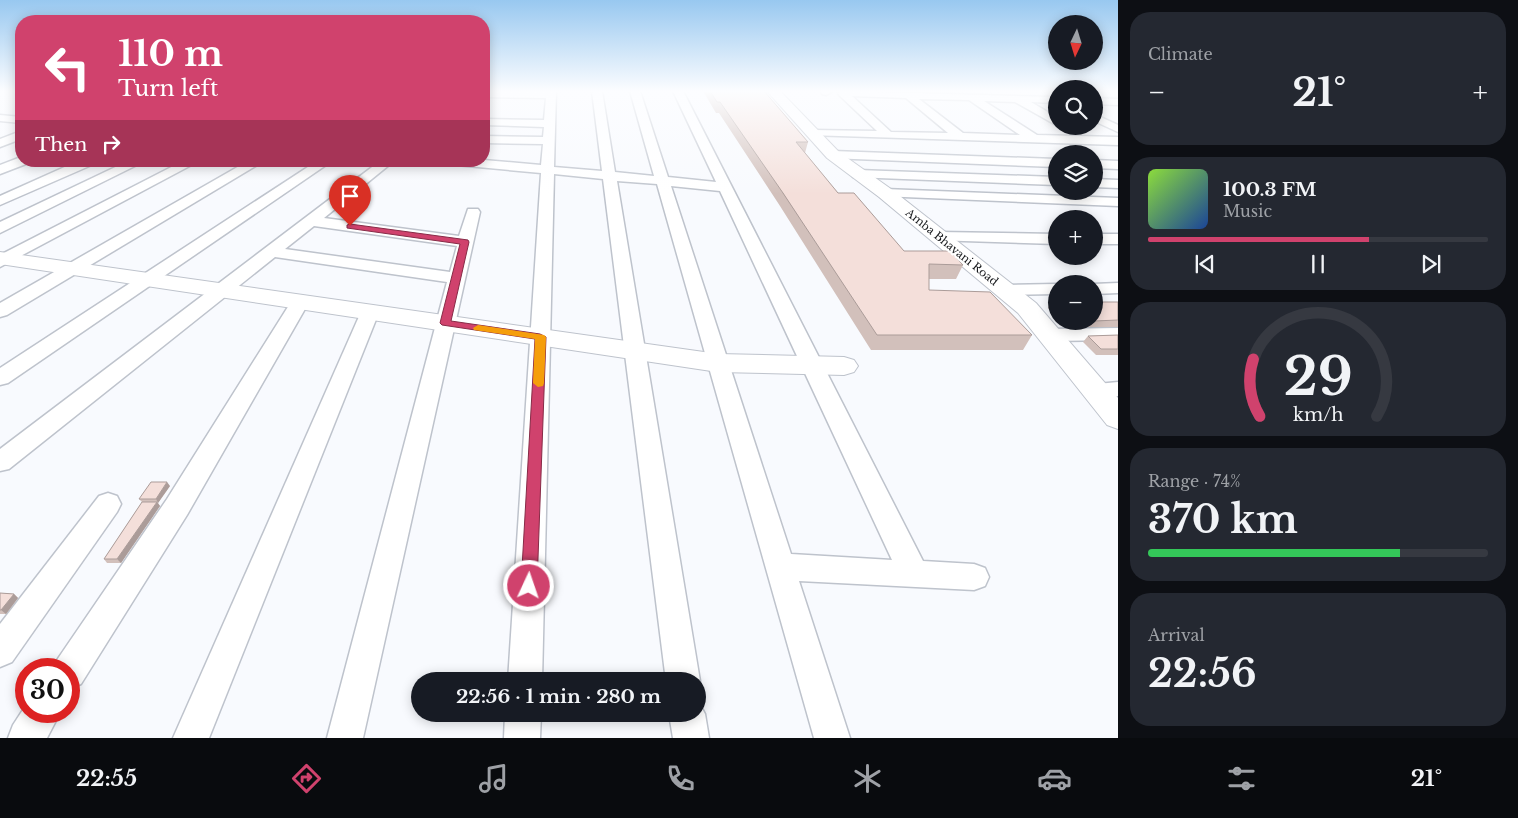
<!DOCTYPE html>
<html lang="en">
<head>
<meta charset="utf-8">
<style>
	body { margin:0; font-family:"Libre Baskerville",serif; background:#242831; color:#f1f3f6; height:100vh; display:flex; flex-direction:column; font-size:19px; white-space:nowrap }
	* { box-sizing:border-box; margin:0 }
	p { font-size:16px; color:#9ea1a6 }
	.icon { flex:none; width:28px; height:28px; fill:none; stroke:currentColor; stroke-width:2; stroke-linecap:round; stroke-linejoin:round }
	.map { position:relative; flex:1; overflow:hidden }
	.sheet { display:flex; flex-direction:column; gap:12px; padding:12px; background:#0d0f14; width:400px }
	.sheet>* { flex:none }
	.hud { position:absolute; left:15px; top:15px; width:475px; height:152px; border-radius:20px; box-shadow:0 2px 12px #0003; background:#d0426d; color:#fff; overflow:hidden }
	.needle { width:32px; rotate:184deg }
	.controls { position:absolute; left:1048px; top:15px; display:grid; gap:10px }
	.controls a { display:grid; place-items:center; width:55px; height:55px; border-radius:50%; background:#171b24; box-shadow:0 2px 12px #0003; font-size:25px }
	.speed { position:absolute; left:15px; top:658px; display:flex; gap:10px; font-size:25px; font-weight:700; text-align:center }
	.speed>* { display:grid; place-content:center; width:65px; height:65px; border-radius:50%; background:#171b24; box-shadow:0 2px 12px #0003; line-height:1 }
	.speed .limit { border:8px solid #d22; background:#fff; color:#111 }
	.pin { position:absolute; display:grid; place-items:center; width:42px; height:42px; color:#fff; margin:-51px -21px; border-radius:50% 50% 50% 0; rotate:-45deg; box-shadow:0 0 5px #0007 }
	.pin .icon { rotate:45deg }
	.me { position:absolute; width:55px; margin:-28px; rotate:3deg; stroke-linejoin:round; filter:drop-shadow(0 0 4px #0008) }
	.turn { display:flex; align-items:center; gap:18px; height:105px; padding:0 20px; font-size:22px }
	.turn .icon { width:65px; height:65px; stroke-width:2.5 }
	.turn b { display:block; font-size:35px; line-height:42px }
	.then { display:flex; align-items:center; height:48px; padding:0 20px; background:#0003; gap:10px; font-size:19px }
	.big { font-size:38px; font-weight:700; line-height:1.1 }
	.sheet .widget { flex:1; display:flex; flex-direction:column; justify-content:center; gap:8px; min-width:0; padding:0 18px; border-radius:20px; background:#242831 }
	.sheet .dial { align-items:center; gap:0 }
	.dial svg { height:130px; overflow:visible; fill:none; stroke:#363941; stroke-width:7; stroke-linecap:round; text-anchor:middle }
	.dial text { fill:#f1f3f6; stroke:none }
	.song { display:flex; align-items:center; gap:15px }
	.cover { width:60px; height:60px; border-radius:8px; background:linear-gradient(135deg,hsl(90 70% 55%),hsl(220 70% 35%)) }
	.played { height:5px; border-radius:2px; background:linear-gradient(90deg,#d0426d 65%,#363941 65%) }
	.keys { display:flex; justify-content:space-around; direction:ltr }
	.heat { display:flex; justify-content:space-between; align-items:center; font-size:28px; direction:ltr }
	.charge { height:8px; border-radius:4px; background:linear-gradient(90deg,#34c759 74%,#363941 0) }
	.trip { position:absolute; left:411px; top:672px; width:295px; height:50px; border-radius:25px; background:#171b24; box-shadow:0 2px 12px #0003; font-weight:700; line-height:50px; text-align:center }
	.tab-bar { display:flex; height:80px; justify-content:space-around; align-items:center; background:#090b0e; color:#9ea1a6 }
	.tab-bar .icon { width:35px; height:35px }
	.tab-bar .on { color:#d0426d }
	.tab-bar b { font-size:22px; color:#f1f3f6 }
	main { display:flex; flex:1; min-height:0 }
	.map>svg:first-child { display:block }
</style>
</head>
<body>
<main>
<div class="map">
<svg width="1118" height="738" viewBox="0 0 1118 738">
	<rect width="100%" height="100%" fill="#f8fafe"/>
	<g fill="none" stroke-linecap="round" stroke-linejoin="round">
		<defs>
			<g id="street">
				<path d="M484,91H556L554,167L602,171L592,91H602L615,172L654,176L630,91H640L668,177L716,182L673,91H683L923,561L974,564L985,568L989,577L985,586L974,590L799,581L850,738H814L657,184L617,181L700,681L698,687V681H666L603,179L554,174L542,681H508L541,173L456,165L450,161L484,160L541,165L543,144L484,143V136L543,137L544,127L484,125V119L544,120L546,98L484,97ZM671,186L720,191L892,560L791,554Z"/>
				<polygon points="821,91 831,91 831,92 826,95 822,94"/>
				<path d="M840,91L1056,97V103L1031,102L1056,117V125L1015,102L984,101L1037,135L1118,137V145L808,135L806,133L808,131L812,130L877,131L839,95L838,93ZM852,96L906,98L948,133L891,132ZM919,99L969,100L1020,135L963,133Z"/>
				<polygon points="1094,98 1118,99 1118,105 1094,104"/>
				<polygon points="1094,114 1118,125 1118,132 1094,121"/>
				<polygon points="0,115 21,117 21,123 0,121"/>
				<polygon points="21,131 21,139 0,147 0,139"/>
				<polygon points="833,151 1056,159 1056,167 829,158 827,155 829,152"/>
				<polygon points="21,157 21,161 27,161 26,164 0,174 0,165"/>
				<polygon points="1094,160 1118,161 1118,169 1094,168"/>
				<polygon points="78,161 95,161 94,164 0,205 0,196"/>
				<polygon points="128,161 145,161 0,233 0,222"/>
				<polygon points="183,161 199,161 0,267 0,255"/>
				<polygon points="248,161 264,161 7,315 0,317 0,303"/>
				<polygon points="317,161 332,161 8,383 0,385 0,368"/>
				<path d="M380,161H394L324,218L459,236L468,209H478L480,212L363,738H327L447,282L275,257L9,469L0,471V449ZM314,226L457,246L450,272L285,249Z"/>
				<polygon points="858,170 1056,177 1056,185 853,177 851,174"/>
				<polygon points="1094,179 1118,180 1118,188 1094,187"/>
				<polygon points="885,189 1118,198 1118,206 880,196 878,193 880,190"/>
				<polygon points="939,232 1056,234 1056,244 933,240 931,237 933,234"/>
				<rect x="1094" y="234" width="24" height="10"/>
				<polygon points="1118,283 1118,293 1094,294 1093,284"/>
				<polygon points="1056,284 1056,294 1006,295 1000,294 997,290 1000,286 1006,285"/>
				<polygon points="300,296 307,298 309,302 187,515 81,684 69,689 69,669 54,669 57,660 167,499 291,302 293,298"/>
				<polygon points="370,306 377,308 379,312 209,738 173,738 361,312 363,308"/>
				<polygon points="1118,328 1118,340 1050,341 1043,339 1040,335 1043,331 1050,329"/>
				<polygon points="1118,382 1118,396 1095,397 1087,395 1084,390 1087,385"/>
				<polygon points="108,493 117,496 121,504 117,512 12,662 0,667 0,624 99,496"/>
				<polygon points="698,701 705,714 709,738 673,738 669,714 698,714"/>
				<polygon points="26,705 26,711 61,711 47,738 8,738 13,725"/>
				<polygon points="505,714 541,714 540,738 504,738"/>
			</g>
			<g id="secondary">
				<polygon points="767,91 780,91 839,152 891,189 1036,303 1118,398 1118,429 1107,425 1018,313 879,197 827,158"/>
				<polygon points="0,252 718,354 844,357 854,360 858,366 854,372 844,375 718,372 0,264"/>
			</g>
		</defs>
		<use href="#street" stroke="#bec3cc" stroke-width="3"/>
		<use href="#secondary" stroke="#bec3cc" stroke-width="2"/>
		<use href="#street" fill="#fff" fill-rule="evenodd"/>
		<use href="#secondary" fill="#fff" fill-rule="evenodd"/>
	</g>
	<g fill="#d2c0bb">
		<polygon points="703,91 764,91 808,142 805,153 838,193 904,251 963,265 956,279 929,279 929,290 1032,335 1023,350 871,350 780,206 719,113 716,113"/>
		<polygon points="1051,302 1056,302 1056,316 1048,308"/>
		<polygon points="1094,302 1118,302 1118,327 1067,327 1062,321 1094,321"/>
		<polygon points="1118,335 1118,355 1096,355 1083,342 1088,336"/>
		<polygon points="170,486 158,503 160,506 121,563 107,563 104,559 142,502 139,499"/>
		<polygon points="0,593 14,594 18,598 6,614 0,614"/>
	</g>
	<g fill="#ab9c99">
		<polygon points="167,482 170,486 158,503 156,499"/>
		<polygon points="157,502 160,506 121,563 117,559"/>
		<polygon points="14,594 18,598 6,614 1,610"/>
	</g>
	<g fill="#f4dfda" stroke="#ab9c99">
		<polygon points="710,91 764,91 808,142 796,142 838,193 854,193 904,251 950,251 963,265 929,264 929,290 990,292 1032,335 877,335 783,193 720,102 717,102"/>
		<polygon points="1051,302 1056,302 1056,306"/>
		<polygon points="1094,302 1118,302 1118,320 1094,321"/>
		<polygon points="1118,335 1118,349 1101,349 1088,336"/>
		<polygon points="151,482 167,482 156,499 139,499"/>
		<polygon points="142,502 157,502 117,559 104,559"/>
		<polygon points="0,593 14,594 1,610 0,610"/>
	</g>
	<linearGradient id="sky" x2="0" y2="1"><stop stop-color="#98c8f0"/><stop offset="0.47" stop-color="#fcfdff"/><stop offset="1" stop-color="#fcfdff" stop-opacity="0"/></linearGradient>
	<rect width="1118" height="194" fill="url(#sky)"/>
	<polygon fill="#d0426d" stroke="#872b47" points="350,224 468,240 469,242 451,321 540,334 546,337 537,586 535,591 529,593 524,591 521,586 535,339 442,325 440,323 460,244 347,228 347,225"/>
	<polygon fill="#f59e0b" points="478,325 544,335 546,337 544,383 543,386 538,387 533,383 535,339 474,330 473,328"/>
	<g text-anchor="middle" dominant-baseline="central" stroke-width="4.5" stroke-linejoin="round" paint-order="stroke">
		<g font-size="11" fill="#16181b" stroke="#fff">
			<text transform="translate(952 247) rotate(39)">Amba Bhavani Road</text>
		</g>
	</g>
</svg>
<div class="controls">
<a><svg class="needle" viewBox="-14 -14 28 28"><path d="M0-13l5 13h-10z" fill="#e53935"/><path d="M0 13l5-13h-10z" fill="#9ea1a6"/></svg></a>
<a><svg class="icon" aria-label="search" viewBox="0 0 24 24"><circle cx="10" cy="10" r="6"/><path d="M15 15l6 6"/></svg></a>
<a><svg class="icon" aria-label="layers" viewBox="0 0 24 24"><path d="M12 4l9 5-9 5-9-5zM3 14l9 5 9-5"/></svg></a>
<a>+</a>
<a>−</a>
</div>
<div class="speed"><div class="limit">30</div></div>
<div class="pin" style="left:350px;top:226px;background:#d93025"><svg class="icon" aria-label="arrive" viewBox="0 0 24 24"><path d="M6 21V4h12l-3 4 3 4H6"/></svg></div>
<svg class="me" style="left:529px;top:586px" viewBox="-20 -20 40 40"><circle r="17" fill="#d0426d" stroke="#fff" stroke-width="3"/><path d="M0-11L8 9 0 5-8 9z" fill="#fff"/></svg>
<div class="trip">22:56 · 1 min · 280 m</div>
<div class="hud">
<div class="turn"><svg class="icon" aria-label="left" viewBox="0 0 24 24"><path d="M17 20v-9H6M10 6l-5 5 5 5"/></svg><div><b>110 m</b>Turn left</div></div>
<div class="then">Then<svg class="icon" aria-label="right" viewBox="0 0 24 24"><path d="M7 20v-9h11M14 6l5 5-5 5"/></svg></div>
</div>
</div>
<section class="sheet">
<div class="widget"><p>Climate</p>
<div class="heat"><a>−</a><b class="big">21°</b><a>+</a></div>
</div>
<div class="widget">
<div class="song"><i class="cover"></i><div><b>100.3 FM</b><p>Music</p></div></div>
<div class="played"></div>
<div class="keys"><svg class="icon" aria-label="previous" viewBox="0 0 24 24"><path d="M18 5L8 12l10 7zM5 5v14"/></svg><svg class="icon" aria-label="pause" viewBox="0 0 24 24"><path d="M8 5v14M16 5v14"/></svg><svg class="icon" aria-label="next" viewBox="0 0 24 24"><path d="M6 5l10 7-10 7zM19 5v14"/></svg></div>
</div>
<div class="widget dial"><svg viewBox="0 0 100 80">
<path d="M14 69A42 42 0 1 1 86 69"/>
<path d="M14 69A42 42 0 0 1 10 34" stroke="#d0426d"/>
<text x="50" y="56" font-size="32" font-weight="700">29</text>
<text x="50" y="72" font-size="11">km/h</text>
</svg></div>
<div class="widget"><p>Range · 74%</p><b class="big">370 km</b><div class="charge"></div></div>
<div class="widget"><p>Arrival</p><b class="big">22:56</b></div>
</section>
</main>
<nav class="tab-bar">
<b>22:55</b>
<svg class="icon on" aria-label="directions" viewBox="0 0 24 24"><path d="M12 3l9 9-9 9-9-9zM9 14v-3h6M13 9l2 2-2 2"/></svg>
<svg class="icon" aria-label="music" viewBox="0 0 24 24"><path d="M9 18V5l10-2v13"/><circle cx="6" cy="18" r="3"/><circle cx="16" cy="16" r="3"/></svg>
<svg class="icon" aria-label="phone" viewBox="0 0 24 24"><path d="M5 4h4l2 5-3 2q2 4 5 5l2-3 5 2v4C11 20 4 13 5 4z"/></svg>
<svg class="icon" aria-label="climate" viewBox="0 0 24 24"><path d="M12 3v18M4 7l16 10M4 17L20 7"/></svg>
<svg class="icon" aria-label="car" viewBox="0 0 24 24"><path d="M5 17H2v-5l4-1 3-4h7l3 4 3 1v5h-3M9 17h6M6 11h13"/><circle cx="7" cy="17" r="2"/><circle cx="17" cy="17" r="2"/></svg>
<svg class="icon" aria-label="filters" viewBox="0 0 24 24"><path d="M4 7h16M4 17h16"/><circle cx="9" cy="7" r="2"/><circle cx="15" cy="17" r="2"/></svg>
<b>21°</b>
</nav>
</body>
</html>
